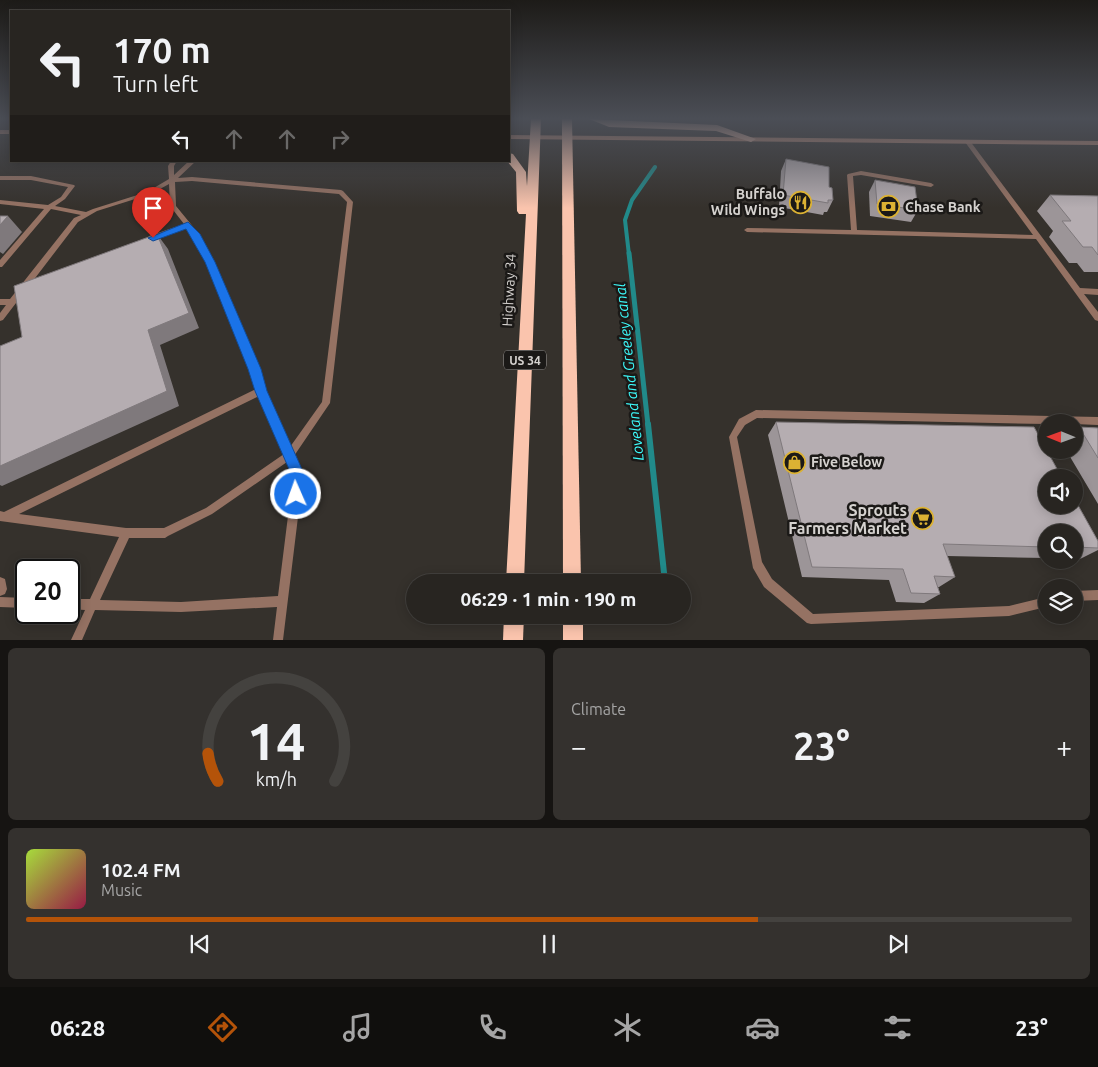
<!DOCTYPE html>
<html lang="en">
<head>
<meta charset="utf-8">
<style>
	body { margin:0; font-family:Ubuntu,sans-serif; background:#34312e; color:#f1f3f6; height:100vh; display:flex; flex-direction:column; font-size:19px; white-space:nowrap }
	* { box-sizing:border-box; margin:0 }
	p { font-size:16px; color:#a5a5a5 }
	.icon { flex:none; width:28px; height:28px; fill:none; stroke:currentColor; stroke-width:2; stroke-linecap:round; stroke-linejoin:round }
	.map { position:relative; height:640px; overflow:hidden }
	.side { display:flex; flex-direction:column; gap:8px; padding:8px; background:#161412; flex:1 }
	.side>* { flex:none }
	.hud { position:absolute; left:10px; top:10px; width:500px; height:152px; border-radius:0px; box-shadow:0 2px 12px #0003,0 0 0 1px #44423f; background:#282521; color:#f1f3f6; overflow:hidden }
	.needle { width:32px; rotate:271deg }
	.fabs { position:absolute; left:1038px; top:414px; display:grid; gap:10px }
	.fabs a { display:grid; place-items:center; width:45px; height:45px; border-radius:50%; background:#282521; box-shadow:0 2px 12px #0003,0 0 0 1px #44423f; font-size:25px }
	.speed { position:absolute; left:15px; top:559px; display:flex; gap:10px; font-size:25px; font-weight:700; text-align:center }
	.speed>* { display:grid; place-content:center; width:65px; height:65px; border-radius:50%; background:#282521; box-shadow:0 2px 12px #0003,0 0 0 1px #44423f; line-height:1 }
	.speed .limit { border:2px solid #111; border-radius:8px; background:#fff; color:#111 }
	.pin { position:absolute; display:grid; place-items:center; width:42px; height:42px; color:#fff; margin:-51px -21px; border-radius:50% 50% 50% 0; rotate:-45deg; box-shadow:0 0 5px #0007 }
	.pin .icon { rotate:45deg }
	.me { position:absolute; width:55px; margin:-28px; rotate:358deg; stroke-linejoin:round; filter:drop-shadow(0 0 4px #0008) }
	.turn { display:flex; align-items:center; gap:18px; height:105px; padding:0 20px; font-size:22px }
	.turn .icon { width:65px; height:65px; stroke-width:2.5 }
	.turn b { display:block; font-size:35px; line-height:42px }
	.lanes { display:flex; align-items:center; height:48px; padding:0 20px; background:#0003; justify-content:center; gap:25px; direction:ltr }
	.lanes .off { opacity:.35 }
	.big { font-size:38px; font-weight:600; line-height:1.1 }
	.side .widget { flex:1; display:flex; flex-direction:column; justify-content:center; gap:8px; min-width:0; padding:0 18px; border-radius:8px; background:#34312e }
	.side .dial { align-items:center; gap:0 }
	.dial svg { height:130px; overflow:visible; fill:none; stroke:#44423f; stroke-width:7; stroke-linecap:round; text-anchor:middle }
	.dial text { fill:#f1f3f6; stroke:none }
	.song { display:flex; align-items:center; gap:15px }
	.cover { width:60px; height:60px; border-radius:8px; background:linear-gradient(135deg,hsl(80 70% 55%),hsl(340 70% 35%)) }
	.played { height:5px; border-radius:2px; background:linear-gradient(90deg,#b45309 70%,#44423f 70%) }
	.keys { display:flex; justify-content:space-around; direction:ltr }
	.heat { display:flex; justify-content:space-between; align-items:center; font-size:28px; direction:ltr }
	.side .tiles { flex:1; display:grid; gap:8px; grid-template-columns:1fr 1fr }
	.widget:last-child { grid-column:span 2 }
	.trip { position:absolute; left:406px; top:574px; width:285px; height:50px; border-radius:25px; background:#282521; box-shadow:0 2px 12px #0003,0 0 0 1px #44423f; font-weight:600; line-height:50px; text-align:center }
	.menu { display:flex; height:80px; justify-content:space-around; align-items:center; background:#100f0d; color:#a5a5a5 }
	.menu .icon { width:35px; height:35px }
	.menu .selected { color:#b45309 }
	.menu b { font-size:22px; color:#f1f3f6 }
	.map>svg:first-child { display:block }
</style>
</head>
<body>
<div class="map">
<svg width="1098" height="640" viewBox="0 0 1098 640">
	<rect width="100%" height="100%" fill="#35312c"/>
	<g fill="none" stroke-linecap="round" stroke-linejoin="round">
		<polyline stroke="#218a8a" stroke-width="4" points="629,255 625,220 632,200 655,167"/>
		<polyline stroke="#218a8a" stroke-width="5" points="629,253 648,425"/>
		<polyline stroke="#218a8a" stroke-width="6" points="648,424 665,582"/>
		<g fill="#957263" fill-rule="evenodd">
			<polygon points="968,140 970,141 1080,288 1098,289 1098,295 1084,294 1098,312 1098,321 1095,320 1036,239 747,232 744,230 747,228 851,230 847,175 848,174 861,171 931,183 934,185 931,187 861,175 853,176 857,230 1033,235 965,142"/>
			<path d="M171,161H177L174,166V175L189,161H196L178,178L192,177L341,190L343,191L353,202L330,403L294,456L303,476L283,640H273L277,607L181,612L95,610L82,640H71L85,610L69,609V599H90L119,537L0,521V511L4,512L256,389C247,359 234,330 222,300C212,275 203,249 187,228L151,240L148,238L149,236L184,224L170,206L169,184L151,194L97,211L78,222L3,320L0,321V313L6,305H0V299H10L74,218L81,215L51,209L2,267H0V260L44,209L0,204V200L48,205L61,197L68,187L31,180H0V176H31L74,185L75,186L65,199L55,206L86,212L93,209L147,192L169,179L168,166ZM192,181L339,194L347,202L322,402L290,447L265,391L258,369L213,262L199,234L176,206L175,182ZM259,396L284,454L206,508L164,528H126L19,514ZM287,462L293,476L278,596L181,602L100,600L129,538H165L168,536L212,514Z"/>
			<polygon points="756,410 1098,417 1098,425 1074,424 1074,422 1046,422 1046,424 757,418 745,425 737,437 762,562 772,579 813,614 1009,606 1046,597 1046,607 1009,616 811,624 807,623 764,587 753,568 729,437 739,419"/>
			<polygon points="1098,590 1098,600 1074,601 1074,591"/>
			<polygon points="0,597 26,598 26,608 0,607"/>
		</g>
		<polygon fill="#957263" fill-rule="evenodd" points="0,577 5,579 7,589 5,594 0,596"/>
		<g fill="#cd957d" fill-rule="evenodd">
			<rect x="0" y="130" width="11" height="4"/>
			<polygon points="509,135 1098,141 1098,145 509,139"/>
		</g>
		<g fill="#fac4ad" fill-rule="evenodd">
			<polygon points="531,119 541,119 524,582 506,582 526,214 519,214 517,211 516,172 507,161 509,153 513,154 526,172 527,186"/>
			<polygon points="562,119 572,119 581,582 563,582"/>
			<polygon points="589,119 717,125 756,139 751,142 716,131 609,127"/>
			<polygon points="504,615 524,615 523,640 503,640"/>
			<rect x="563" y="615" width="20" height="25"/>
		</g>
	</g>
	<g fill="#9c9598">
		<polygon points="786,159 829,187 833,200 827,212 824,212 823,215 779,207 781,171"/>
		<polygon points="875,180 918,210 911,222 870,216 869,192"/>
		<polygon points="1050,195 1098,196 1098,272 1084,272 1077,263 1069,263 1049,237 1053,231 1037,211"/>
		<polygon points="776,422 1098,541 1098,550 1080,559 1074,559 1074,532 1046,532 1046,558 947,556 955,577 939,587 938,587 940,594 924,603 896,602 889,580 802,577 768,435"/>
		<polygon points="1079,427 1098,428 1098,504 1066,450 1074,450 1074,431"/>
	</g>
	<g fill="#7f797c">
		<polygon points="8,216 22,232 3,254 0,252 0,225"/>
		<polygon points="157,234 168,249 199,328 160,345 179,406 2,486 0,485 0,466 148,330"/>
	</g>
	<g fill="#b5adb1" stroke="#7f797c">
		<polygon points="786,159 829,167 829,187 832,188 833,200 828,200 828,203 783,195"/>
		<polygon points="875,180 915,187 918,210 877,204"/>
		<polygon points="1050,195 1098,196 1098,255 1092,247 1083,247 1062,221 1071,221"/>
		<polygon points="0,216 8,216 0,225"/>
		<polygon points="157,234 189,313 148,330 167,391 0,466 0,346 22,337 14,286"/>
		<polygon points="776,422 1034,427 1062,478 1046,478 1046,505 1074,505 1074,498 1098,541 1098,548 1074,547 1074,532 1046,532 1046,547 943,544 955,577 934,576 940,594 911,593 903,569 812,567"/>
		<polygon points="1079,427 1098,428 1098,458"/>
	</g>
	<linearGradient id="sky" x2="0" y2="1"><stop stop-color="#1d1b18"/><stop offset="0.57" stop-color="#4b4e56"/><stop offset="1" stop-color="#4b4e56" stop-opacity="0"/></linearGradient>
	<rect width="1098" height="208" fill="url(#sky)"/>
	<polygon fill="#1a73e8" stroke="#114b97" points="188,222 200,234 215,262 261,369 267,391 305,476 301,499 296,501 291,499 289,494 292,476 255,391 248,369 205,262 186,229 153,241 148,238"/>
	<defs>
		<symbol id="restaurant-ring" viewBox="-11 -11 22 22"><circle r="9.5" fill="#1b1917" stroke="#dcb233" stroke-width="1.5"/><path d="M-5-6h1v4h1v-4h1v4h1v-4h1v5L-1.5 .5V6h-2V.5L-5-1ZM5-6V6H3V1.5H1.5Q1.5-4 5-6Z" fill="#dcb233"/></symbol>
		<symbol id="bank-ring" viewBox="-11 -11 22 22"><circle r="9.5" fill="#1b1917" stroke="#dcb233" stroke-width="1.5"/><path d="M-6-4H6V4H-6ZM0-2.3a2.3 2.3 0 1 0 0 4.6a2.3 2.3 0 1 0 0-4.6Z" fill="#dcb233"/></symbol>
		<symbol id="shop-ring" viewBox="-11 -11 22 22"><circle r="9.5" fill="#1b1917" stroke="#dcb233" stroke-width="1.5"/><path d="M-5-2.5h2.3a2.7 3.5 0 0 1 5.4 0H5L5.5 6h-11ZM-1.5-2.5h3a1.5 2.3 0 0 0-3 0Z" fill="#dcb233"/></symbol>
		<symbol id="supermarket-ring" viewBox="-11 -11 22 22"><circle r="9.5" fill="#1b1917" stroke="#dcb233" stroke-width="1.5"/><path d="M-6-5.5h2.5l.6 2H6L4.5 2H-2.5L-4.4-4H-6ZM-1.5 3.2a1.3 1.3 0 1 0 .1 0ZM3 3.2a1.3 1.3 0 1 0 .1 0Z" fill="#dcb233"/></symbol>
	</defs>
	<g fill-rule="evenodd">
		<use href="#restaurant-ring" x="788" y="190" width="25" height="25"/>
		<use href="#bank-ring" x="876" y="194" width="25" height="25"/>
		<use href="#shop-ring" x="782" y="450" width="25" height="25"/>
		<use href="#supermarket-ring" x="910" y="506" width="25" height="25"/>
	</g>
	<g text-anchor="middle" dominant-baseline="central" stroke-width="5" stroke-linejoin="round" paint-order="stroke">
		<rect fill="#1b1917" stroke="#9d9a98" stroke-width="1" x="504" y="350.5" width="42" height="19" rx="4"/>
		<g font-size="12" font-weight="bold" fill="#d5d2cf">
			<text x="525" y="360">US 34</text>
		</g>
		<g font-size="14" font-weight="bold" fill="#d5d2cf" stroke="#1b1917" text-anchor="start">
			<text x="785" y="194" text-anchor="end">Buffalo<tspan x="785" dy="16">Wild Wings</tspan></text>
			<text x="905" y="207">Chase Bank</text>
			<text x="811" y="462">Five Below</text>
		</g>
		<g font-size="14" fill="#d5d2cf" stroke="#1b1917">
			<text transform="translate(509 290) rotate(-87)">Highway 34</text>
		</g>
		<g font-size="15" font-style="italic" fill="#3dfafb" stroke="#1b1917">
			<text transform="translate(629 372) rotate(-96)">Loveland and Greeley canal</text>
		</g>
		<g font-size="16" font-weight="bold" fill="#d5d2cf" stroke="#1b1917" text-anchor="end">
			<text x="907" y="510">Sprouts<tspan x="907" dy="18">Farmers Market</tspan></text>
		</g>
	</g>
</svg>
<div class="fabs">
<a><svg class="needle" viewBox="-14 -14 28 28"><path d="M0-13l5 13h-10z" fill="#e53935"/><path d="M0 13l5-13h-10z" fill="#a5a5a5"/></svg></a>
<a><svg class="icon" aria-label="sound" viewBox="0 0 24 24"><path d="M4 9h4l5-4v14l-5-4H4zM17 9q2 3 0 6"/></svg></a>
<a><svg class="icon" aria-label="search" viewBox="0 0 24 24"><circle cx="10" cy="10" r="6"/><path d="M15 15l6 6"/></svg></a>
<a><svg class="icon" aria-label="layers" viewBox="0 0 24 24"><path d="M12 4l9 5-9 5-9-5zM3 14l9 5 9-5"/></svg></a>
</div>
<div class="speed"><div class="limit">20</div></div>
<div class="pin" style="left:153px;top:238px;background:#d93025"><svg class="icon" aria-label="arrive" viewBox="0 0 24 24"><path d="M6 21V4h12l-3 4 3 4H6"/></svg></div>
<svg class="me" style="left:296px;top:494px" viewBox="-20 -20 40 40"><circle r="17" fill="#1a73e8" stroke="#fff" stroke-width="3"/><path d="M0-11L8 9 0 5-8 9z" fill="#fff"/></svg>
<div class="trip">06:29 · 1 min · 190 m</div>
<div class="hud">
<div class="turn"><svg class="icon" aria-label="left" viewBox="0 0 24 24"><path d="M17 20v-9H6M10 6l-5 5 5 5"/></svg><div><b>170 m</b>Turn left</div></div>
<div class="lanes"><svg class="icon" aria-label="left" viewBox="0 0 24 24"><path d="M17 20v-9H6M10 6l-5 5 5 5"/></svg><svg class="icon off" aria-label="ahead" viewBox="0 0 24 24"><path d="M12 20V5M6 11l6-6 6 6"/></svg><svg class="icon off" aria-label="ahead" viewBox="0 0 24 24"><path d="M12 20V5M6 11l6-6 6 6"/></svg><svg class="icon off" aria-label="right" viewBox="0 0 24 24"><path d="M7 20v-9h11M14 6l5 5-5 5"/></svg></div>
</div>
</div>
<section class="side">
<div class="tiles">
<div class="widget dial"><svg viewBox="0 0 100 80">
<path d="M14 69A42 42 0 1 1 86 69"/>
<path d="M14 69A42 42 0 0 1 8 52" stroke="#b45309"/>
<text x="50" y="56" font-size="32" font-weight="700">14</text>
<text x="50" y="72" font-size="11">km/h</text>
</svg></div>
<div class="widget"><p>Climate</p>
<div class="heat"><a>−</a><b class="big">23°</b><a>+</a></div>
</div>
<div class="widget">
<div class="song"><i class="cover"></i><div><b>102.4 FM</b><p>Music</p></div></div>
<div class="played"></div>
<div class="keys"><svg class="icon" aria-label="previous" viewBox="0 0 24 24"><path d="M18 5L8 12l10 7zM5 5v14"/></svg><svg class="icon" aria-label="pause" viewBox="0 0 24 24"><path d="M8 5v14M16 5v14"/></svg><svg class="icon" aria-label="next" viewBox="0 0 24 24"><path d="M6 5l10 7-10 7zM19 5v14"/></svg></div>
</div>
</div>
</section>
<nav class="menu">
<b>06:28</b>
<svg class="icon selected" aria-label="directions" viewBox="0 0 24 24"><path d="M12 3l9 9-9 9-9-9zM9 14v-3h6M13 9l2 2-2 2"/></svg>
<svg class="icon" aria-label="music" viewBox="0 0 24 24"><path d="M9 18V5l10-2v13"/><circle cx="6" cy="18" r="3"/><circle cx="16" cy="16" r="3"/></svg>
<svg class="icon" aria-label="phone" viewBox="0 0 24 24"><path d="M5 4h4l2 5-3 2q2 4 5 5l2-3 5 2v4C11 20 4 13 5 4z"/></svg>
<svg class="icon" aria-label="climate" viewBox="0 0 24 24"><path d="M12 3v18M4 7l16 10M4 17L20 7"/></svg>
<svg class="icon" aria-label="car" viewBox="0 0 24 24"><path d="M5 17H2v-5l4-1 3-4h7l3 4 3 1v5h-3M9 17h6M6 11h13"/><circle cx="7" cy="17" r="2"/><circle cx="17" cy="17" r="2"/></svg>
<svg class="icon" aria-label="filters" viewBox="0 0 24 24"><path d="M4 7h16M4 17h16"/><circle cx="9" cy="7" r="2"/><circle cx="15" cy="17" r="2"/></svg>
<b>23°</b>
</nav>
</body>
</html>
